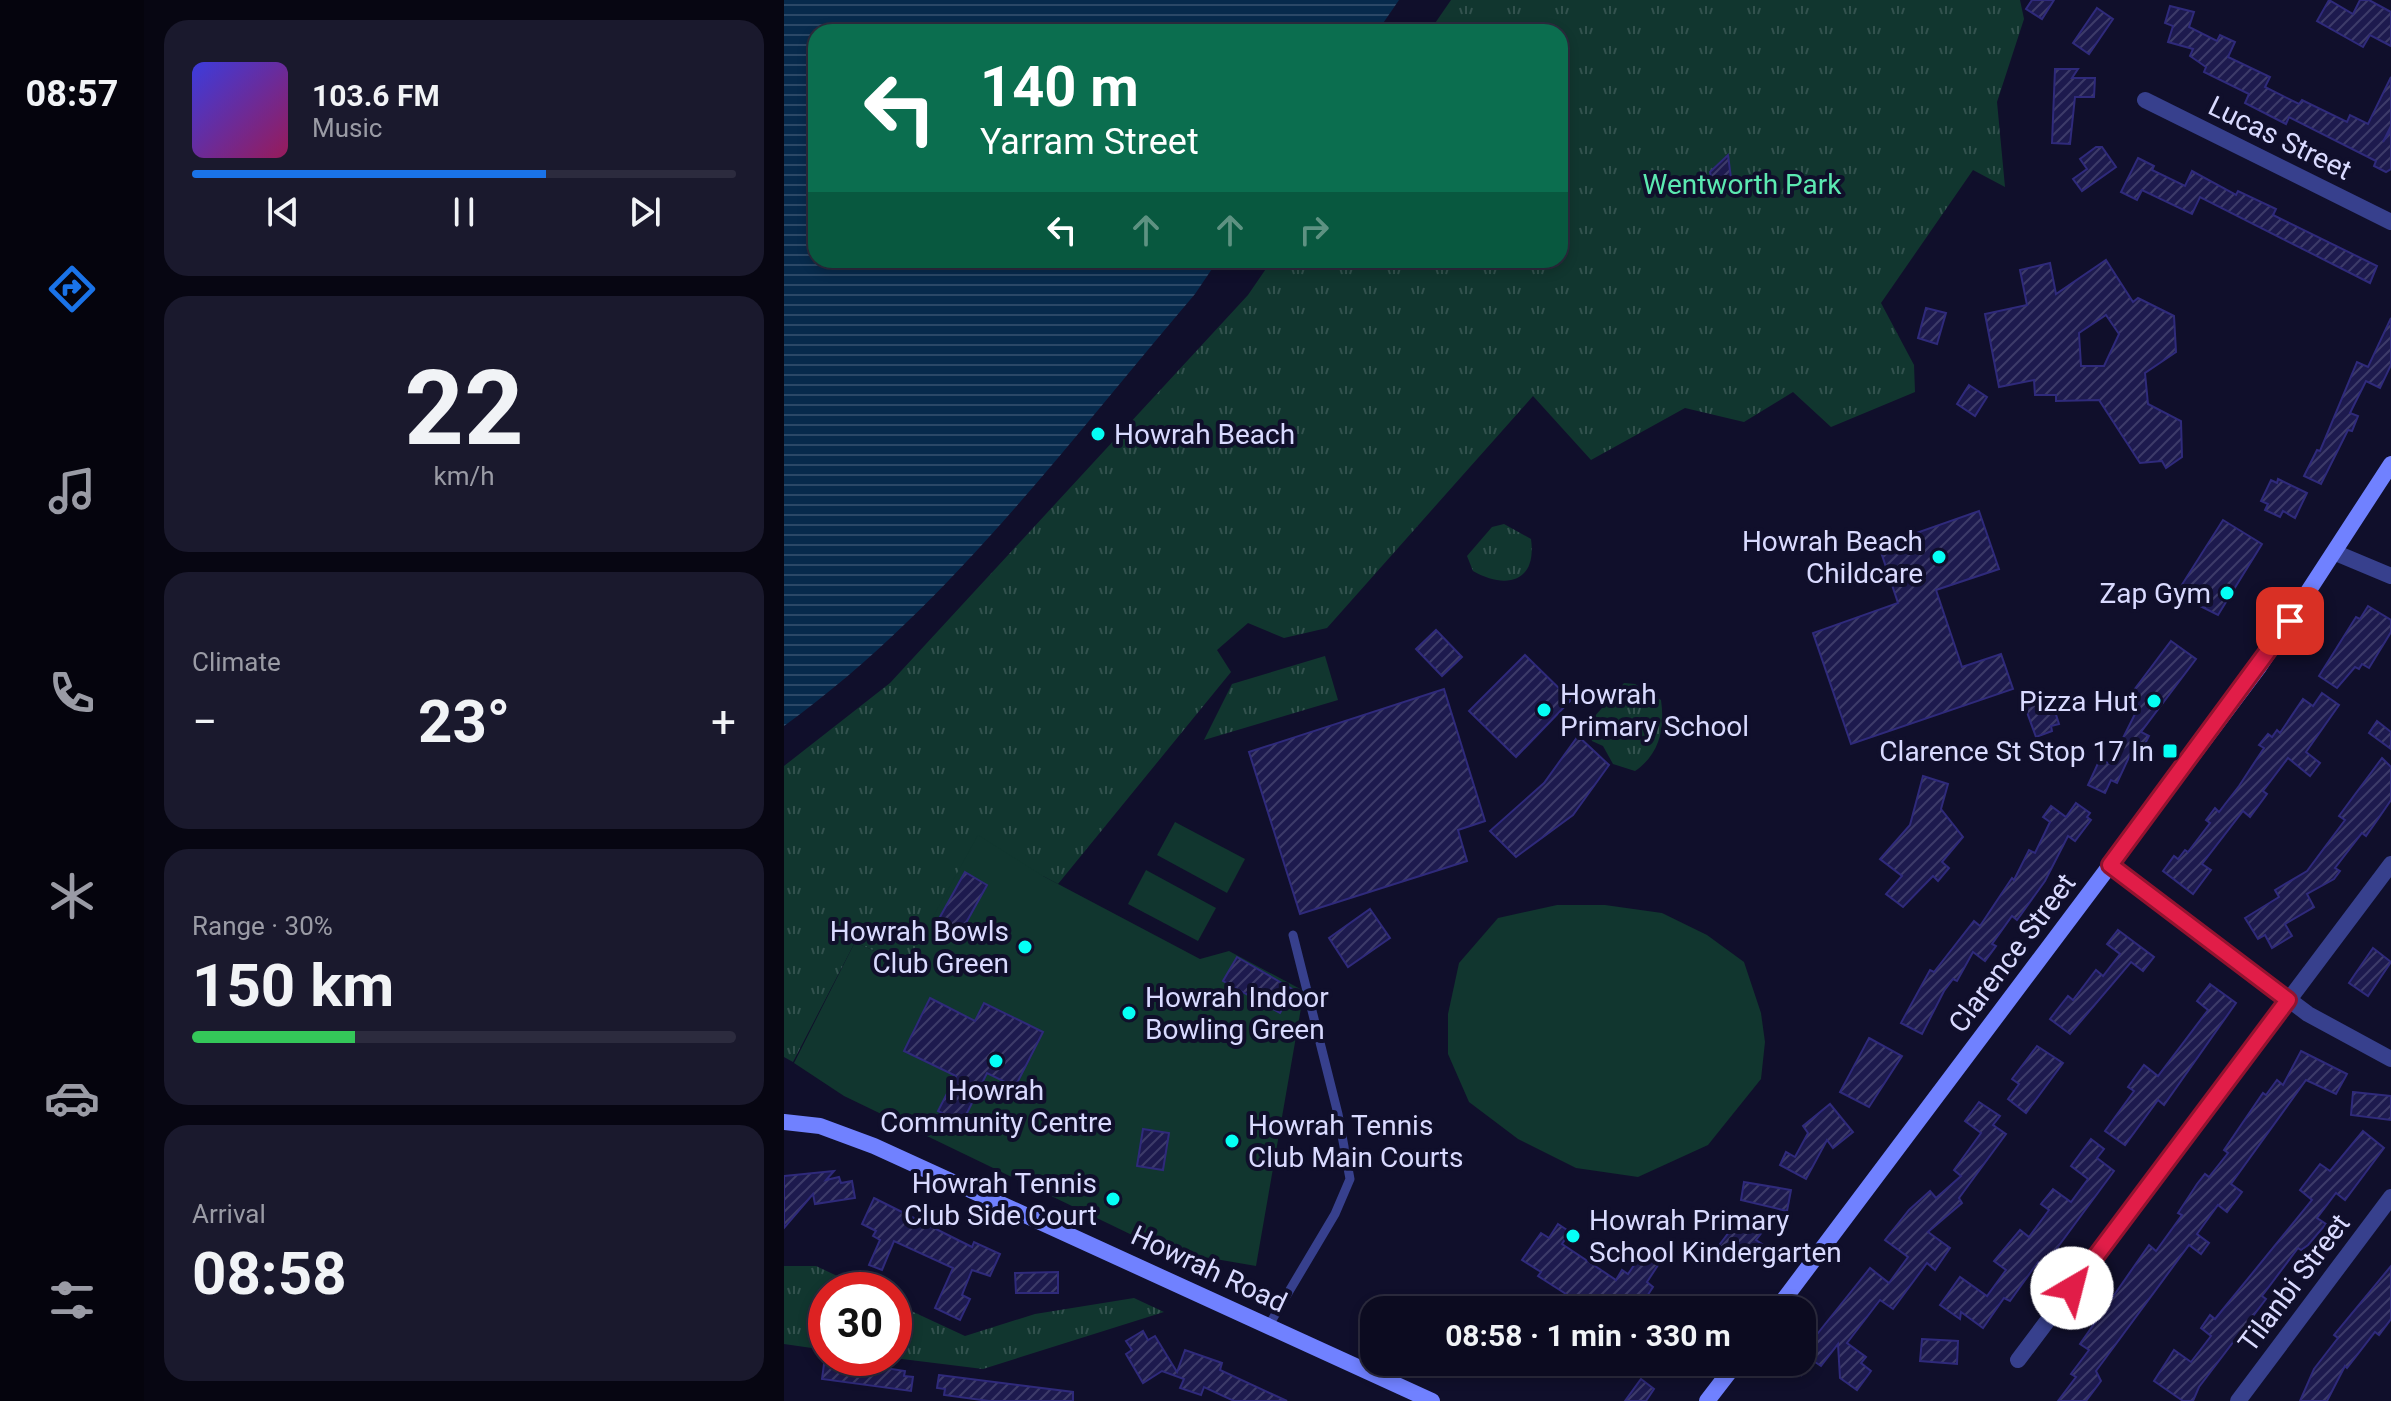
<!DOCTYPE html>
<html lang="en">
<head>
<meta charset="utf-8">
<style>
	body { margin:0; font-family:Roboto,sans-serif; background:#1a192d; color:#f1f3f6; height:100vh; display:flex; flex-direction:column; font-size:30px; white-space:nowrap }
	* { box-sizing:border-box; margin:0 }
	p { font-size:26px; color:#9a9ba5 }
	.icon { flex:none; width:44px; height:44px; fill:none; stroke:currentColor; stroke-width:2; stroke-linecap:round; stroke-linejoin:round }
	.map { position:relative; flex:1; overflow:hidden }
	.sheet { display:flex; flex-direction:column; gap:20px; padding:20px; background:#070612; width:640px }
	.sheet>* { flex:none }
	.guide { position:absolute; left:24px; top:24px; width:760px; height:244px; border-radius:24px; box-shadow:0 4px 12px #0003,0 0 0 2px #2c2b3e; background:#0b6e4f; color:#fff; overflow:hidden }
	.speed { position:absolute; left:24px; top:1272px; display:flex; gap:16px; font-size:40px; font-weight:700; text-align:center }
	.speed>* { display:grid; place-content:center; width:104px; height:104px; border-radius:50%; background:#0c0b20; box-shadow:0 4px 12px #0003,0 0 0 2px #2c2b3e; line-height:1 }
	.speed .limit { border:12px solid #d22; background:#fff; color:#111 }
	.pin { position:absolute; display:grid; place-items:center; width:68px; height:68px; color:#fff; margin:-34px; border-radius:16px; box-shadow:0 4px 12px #0006 }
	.me { position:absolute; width:88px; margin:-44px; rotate:37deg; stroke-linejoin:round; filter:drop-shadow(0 0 6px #0008) }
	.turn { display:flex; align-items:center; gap:28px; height:168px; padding:0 40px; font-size:36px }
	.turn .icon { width:104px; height:104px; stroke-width:2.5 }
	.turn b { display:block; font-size:56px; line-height:68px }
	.lanes { display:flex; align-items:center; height:76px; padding:0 40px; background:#0003; justify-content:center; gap:40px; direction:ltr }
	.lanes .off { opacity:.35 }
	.big { font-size:60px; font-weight:700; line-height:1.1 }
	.sheet .card { flex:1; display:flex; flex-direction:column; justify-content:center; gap:12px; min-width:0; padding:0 28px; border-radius:24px; background:#1a192d }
	.sheet .dial { align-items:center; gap:0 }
	.dial b { font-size:104px; line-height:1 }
	.song { display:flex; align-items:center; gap:24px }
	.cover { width:96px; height:96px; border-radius:12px; background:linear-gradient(135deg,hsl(240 70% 55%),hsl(330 70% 35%)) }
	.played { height:8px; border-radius:4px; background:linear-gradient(90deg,#1a73e8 65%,#2c2b3e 65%) }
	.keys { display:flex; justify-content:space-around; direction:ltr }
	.heat { display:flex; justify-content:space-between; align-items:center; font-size:44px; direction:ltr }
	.charge { height:12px; border-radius:6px; background:linear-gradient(90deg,#34c759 30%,#2c2b3e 0) }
	.trip { position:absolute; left:576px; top:1296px; width:456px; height:80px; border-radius:24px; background:#0c0b20; box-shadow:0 4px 12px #0003,0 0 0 2px #2c2b3e; font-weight:700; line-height:80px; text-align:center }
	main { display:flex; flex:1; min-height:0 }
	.tabs { display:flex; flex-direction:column; width:144px; justify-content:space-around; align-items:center; background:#05040d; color:#9a9ba5 }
	.tabs .icon { width:56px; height:56px }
	.tabs .selected { color:#1a73e8 }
	.tabs b { font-size:36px; color:#f1f3f6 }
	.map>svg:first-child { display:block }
</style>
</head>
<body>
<main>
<nav class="tabs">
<b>08:57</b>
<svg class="icon selected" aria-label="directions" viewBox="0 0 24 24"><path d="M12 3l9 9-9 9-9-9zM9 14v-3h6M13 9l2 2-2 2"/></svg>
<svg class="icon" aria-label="music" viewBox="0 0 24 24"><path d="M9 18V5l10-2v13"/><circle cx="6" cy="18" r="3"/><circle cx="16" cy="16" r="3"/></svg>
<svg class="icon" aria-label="phone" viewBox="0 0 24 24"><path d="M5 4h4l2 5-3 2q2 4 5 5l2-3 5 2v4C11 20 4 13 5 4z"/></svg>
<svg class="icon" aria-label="climate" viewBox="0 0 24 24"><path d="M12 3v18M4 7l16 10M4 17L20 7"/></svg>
<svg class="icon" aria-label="car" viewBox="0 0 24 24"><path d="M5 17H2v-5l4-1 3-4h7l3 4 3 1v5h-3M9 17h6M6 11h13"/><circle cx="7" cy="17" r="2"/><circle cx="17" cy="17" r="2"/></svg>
<svg class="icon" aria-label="filters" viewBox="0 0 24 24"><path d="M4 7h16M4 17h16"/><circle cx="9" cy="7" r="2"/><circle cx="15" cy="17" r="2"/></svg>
</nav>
<section class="sheet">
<div class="card">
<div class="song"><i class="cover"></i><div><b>103.6 FM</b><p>Music</p></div></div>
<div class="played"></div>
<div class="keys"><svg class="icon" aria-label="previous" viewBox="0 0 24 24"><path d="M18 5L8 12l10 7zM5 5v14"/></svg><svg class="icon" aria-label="pause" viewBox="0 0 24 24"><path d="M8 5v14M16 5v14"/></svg><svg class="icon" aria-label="next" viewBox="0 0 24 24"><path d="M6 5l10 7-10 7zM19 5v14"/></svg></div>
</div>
<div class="card dial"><b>22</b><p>km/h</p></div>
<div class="card"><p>Climate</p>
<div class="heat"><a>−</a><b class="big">23°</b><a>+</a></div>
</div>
<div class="card"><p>Range · 30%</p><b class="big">150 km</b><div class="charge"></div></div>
<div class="card"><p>Arrival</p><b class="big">08:58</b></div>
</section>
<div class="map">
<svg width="1607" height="1401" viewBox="0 0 1607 1401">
	<defs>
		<pattern id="grass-tufts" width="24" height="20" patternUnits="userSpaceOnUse" patternTransform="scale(2)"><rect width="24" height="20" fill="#11362f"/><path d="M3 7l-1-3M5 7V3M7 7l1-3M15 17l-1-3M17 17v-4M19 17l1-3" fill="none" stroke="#33524e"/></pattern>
		<pattern id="water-rules" width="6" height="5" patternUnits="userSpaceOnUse" patternTransform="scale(2)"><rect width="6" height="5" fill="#072a4c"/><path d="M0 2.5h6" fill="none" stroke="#2b4867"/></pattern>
		<pattern id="building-hatch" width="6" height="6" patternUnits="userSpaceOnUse" patternTransform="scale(2)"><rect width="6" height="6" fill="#1d1a4e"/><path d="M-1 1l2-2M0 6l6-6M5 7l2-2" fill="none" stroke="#3d3b69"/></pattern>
	</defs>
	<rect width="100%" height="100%" fill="#100f2b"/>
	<g fill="url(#grass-tufts)">
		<polygon points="667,0 1236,0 1240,19 1213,102 1221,187 1189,170 1097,303 1130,365 1131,392 1047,427 1009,392 960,422 901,408 807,460 749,396 543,628 500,638 464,623 433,650 447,672 274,884 259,876 122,966 71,942 9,1062 0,1057 0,766 106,683 464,295 488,260 776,260 776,32 645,32"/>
		<path d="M720,524L747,539C753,582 722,590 689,571L683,556L708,527Z"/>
		<polygon points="541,656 554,700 420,740 448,684"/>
		<path d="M840,683L851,684L877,700C881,728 876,754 851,771L829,764L819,746L808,741L803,725Z"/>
		<polygon points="0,1266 32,1266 83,1290 42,1290 42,1350 0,1344"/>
		<polygon points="350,1298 380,1312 199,1369 110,1358 110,1303 181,1336 251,1314"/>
	</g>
	<g fill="#11362f">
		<polygon points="391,822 461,859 443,893 373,855"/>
		<polygon points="194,835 259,876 416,959 445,951 520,991 472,1266 379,1250 60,1096 10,1063 71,942 122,966"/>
		<polygon points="362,870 432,908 414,941 344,904"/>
		<polygon points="773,905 821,905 878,913 923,935 960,962 977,1013 981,1042 977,1079 924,1145 854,1177 792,1168 734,1139 685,1102 664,1054 664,1014 675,963 714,918"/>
	</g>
	<path fill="url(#water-rules)" d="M0,0H615L593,32H32V260H434L411,294C282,445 162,609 0,726Z"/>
	<g fill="url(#building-hatch)" stroke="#2f2a7b" stroke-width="2" fill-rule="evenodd">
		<polygon points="1248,0 1270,0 1258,19 1242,9"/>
		<polygon points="1545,0 1569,14 1576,0 1585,0 1607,12 1607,46 1586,35 1579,47 1533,21"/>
		<polygon points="1386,6 1410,12 1405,27 1433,41 1436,35 1451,42 1444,57 1486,77 1481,87 1515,104 1518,100 1563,122 1566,115 1584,124 1607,77 1607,126 1599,142 1607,130 1607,169 1602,172 1590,166 1592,161 1505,117 1502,124 1461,103 1465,94 1420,72 1422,67 1406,56 1409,49 1384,42 1389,26 1381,23"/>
		<polygon points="1313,8 1329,19 1305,54 1289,43"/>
		<polygon points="1271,69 1294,69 1288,78 1311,78 1310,97 1291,97 1286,144 1268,143"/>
		<polygon points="1312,147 1318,147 1332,167 1298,191 1289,179 1303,169 1296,159"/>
		<polygon points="944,155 947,178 940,186 929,184 926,172"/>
		<polygon points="1354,158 1370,166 1368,170 1401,186 1408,171 1452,195 1454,191 1492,209 1489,215 1593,266 1586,283 1416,197 1408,214 1358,190 1353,200 1337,192"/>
		<path d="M1322,260L1349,302L1354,298L1390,316L1392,352L1361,373L1364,404L1397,421L1398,457L1382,468L1378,461L1356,463L1315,400L1272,401V395H1251L1250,380L1215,387L1201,314L1243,305L1236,270L1266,263L1272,294ZM1322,315L1335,334L1320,366H1297L1295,333Z"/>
		<polygon points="1142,308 1162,313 1153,344 1134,338"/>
		<polygon points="1607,318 1607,365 1596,388 1582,381 1566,413 1574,416 1568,431 1564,430 1537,484 1520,476 1533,450 1536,451 1573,362 1584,367"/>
		<polygon points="1185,385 1203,397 1191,416 1173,404"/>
		<polygon points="1494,479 1523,493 1511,518 1499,511 1496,517 1481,510 1484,504 1477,501 1487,480 1493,483"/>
		<polygon points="1195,511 1215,569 1152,590 1178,667 1217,654 1229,689 1067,744 1029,633 1114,603 1095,546"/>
		<polygon points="1439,520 1478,544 1434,615 1392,594"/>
		<polygon points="1584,606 1607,620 1607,632 1585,668 1578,664 1575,669 1571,667 1553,688 1535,676 1572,617 1576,619"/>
		<polygon points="652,630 678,657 658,676 632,649"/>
		<polygon points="1387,641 1412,659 1357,732 1365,736 1353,759 1346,755 1333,783 1327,780 1321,793 1304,785 1316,759 1326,764 1355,706 1344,698"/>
		<polygon points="741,655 787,700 732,757 685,711"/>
		<polygon points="660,689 701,821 674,830 683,861 516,914 465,752"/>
		<polygon points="1538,693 1555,705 1522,752 1536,763 1526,776 1504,758 1479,791 1483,794 1466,817 1459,811 1418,864 1427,870 1409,894 1379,871 1390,856 1394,859 1401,850 1404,852 1426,823 1422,820 1431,808 1435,812 1455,786 1480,748 1475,745 1484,734 1488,737 1493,730 1496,733 1519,699 1529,706"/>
		<polygon points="1257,698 1258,702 1267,699 1275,724 1267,726 1268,731 1252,737 1240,704"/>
		<polygon points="1593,721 1607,732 1607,749 1585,733"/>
		<polygon points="794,736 825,765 789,815 732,857 706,831 760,783"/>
		<polygon points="1598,758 1607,767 1607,800 1594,819 1582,836 1578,833 1551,868 1556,871 1550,879 1523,894 1530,907 1501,924 1508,936 1488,948 1481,935 1474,939 1461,918 1495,897 1491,890 1523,871 1561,820 1555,816"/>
		<polygon points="1139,776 1164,784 1157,809 1179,837 1158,862 1165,868 1154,881 1149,876 1119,907 1102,894 1118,876 1096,859 1126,825"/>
		<polygon points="1292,803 1306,813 1303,817 1307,820 1291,841 1284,836 1261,881 1233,920 1228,916 1208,944 1212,946 1201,961 1189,952 1173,981 1169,979 1160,991 1138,1034 1117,1023 1146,970 1150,972 1190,921 1196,926 1228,878 1230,880 1245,850 1251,853 1266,822 1259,817 1267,806 1282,817"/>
		<polygon points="181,872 203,885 173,939 151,926"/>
		<polygon points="586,909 606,938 564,967 545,938"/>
		<polygon points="1334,930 1370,957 1359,971 1347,962 1286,1034 1266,1019 1284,996 1289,1000 1312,970 1319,976 1336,954 1323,944"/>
		<polygon points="1589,948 1607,962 1584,996 1565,983"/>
		<polygon points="453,957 510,990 496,1013 439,981"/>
		<polygon points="1426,984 1452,1003 1380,1105 1374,1100 1341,1145 1321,1131 1350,1091 1344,1087 1360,1065 1374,1076 1424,1010 1413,1001"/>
		<polygon points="146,998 191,1021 200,1003 259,1032 231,1087 203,1073 178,1123 154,1111 172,1076 120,1051"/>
		<polygon points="1085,1038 1118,1056 1085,1107 1056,1092"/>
		<polygon points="1253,1046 1279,1063 1242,1113 1224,1099 1235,1084 1228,1079"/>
		<polygon points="1517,1051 1563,1074 1552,1094 1522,1080 1447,1184 1458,1192 1443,1212 1434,1205 1413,1234 1425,1243 1417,1254 1405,1245 1312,1371 1317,1381 1302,1401 1274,1401 1292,1377 1287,1374 1305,1350 1296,1344 1365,1245 1372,1251 1398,1215 1394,1213 1413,1184 1421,1174 1425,1177 1444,1153 1440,1150 1479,1093 1482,1095 1493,1080 1499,1085"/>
		<polygon points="1569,1092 1607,1096 1607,1120 1567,1115"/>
		<polygon points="1195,1102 1216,1116 1209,1125 1222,1134 1175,1198 1178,1203 1144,1232 1166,1248 1151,1270 1143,1263 1109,1309 1096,1300 1063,1343 1082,1357 1077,1363 1087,1371 1073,1390 1056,1378 1054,1344 1037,1366 1028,1360 1018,1374 1018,1340 1027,1328 1034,1333 1086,1268 1105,1283 1124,1257 1101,1240 1125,1210 1146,1191 1152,1198 1177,1176 1170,1170 1197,1133 1181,1121"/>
		<polygon points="1046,1104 1069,1132 1049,1148 1043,1140 1022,1179 996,1165 1002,1152 1011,1157 1024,1133 1019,1126"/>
		<polygon points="359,1129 385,1133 379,1170 353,1166"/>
		<polygon points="1579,1131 1600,1148 1561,1200 1552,1193 1533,1218 1542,1224 1524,1245 1517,1250 1514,1248 1478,1296 1482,1299 1415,1387 1409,1401 1399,1401 1370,1381 1390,1350 1407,1362 1427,1336 1417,1328 1426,1315 1431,1319 1528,1200 1516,1190 1536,1164 1546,1171"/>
		<polygon points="1307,1139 1320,1149 1313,1158 1330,1171 1259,1267 1254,1262 1226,1301 1220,1298 1199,1328 1177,1312 1176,1319 1156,1305 1176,1277 1203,1296 1222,1270 1210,1261 1236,1230 1245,1237 1265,1210 1257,1204 1269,1189 1287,1202 1304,1179 1287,1166"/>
		<polygon points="50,1171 42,1180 55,1177 57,1183 68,1181 71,1198 31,1204 29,1194 0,1228 0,1176"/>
		<polygon points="960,1182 1007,1190 1003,1211 957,1200"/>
		<polygon points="90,1198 188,1247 190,1242 216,1254 206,1276 188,1270 178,1295 186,1299 176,1320 151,1308 169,1268 110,1241 98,1270 85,1265 96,1240 89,1236 92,1231 78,1224"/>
		<polygon points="958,1215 979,1231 972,1240 978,1244 966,1261 950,1249 944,1256 933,1248"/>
		<polygon points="774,1224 786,1232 778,1244 832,1280 838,1270 844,1274 862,1248 878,1259 863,1282 869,1287 854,1310 807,1310 754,1276 757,1272 738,1260 757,1233 765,1238"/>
		<polygon points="1607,1266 1607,1319 1595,1335 1591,1332 1563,1368 1561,1366 1543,1401 1516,1401 1530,1369 1554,1338 1550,1335"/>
		<polygon points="274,1272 274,1293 232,1293 231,1273"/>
		<polygon points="359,1331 364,1340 371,1336 393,1372 401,1350 438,1363 436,1370 503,1401 450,1401 420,1387 417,1395 396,1388 400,1379 378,1371 359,1383 342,1354 348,1350 342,1341"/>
		<polygon points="1138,1339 1174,1341 1173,1364 1136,1361"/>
		<polygon points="49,1360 121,1371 120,1376 129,1377 127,1391 38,1379 40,1364 48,1365"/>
		<polygon points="155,1375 289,1392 289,1401 205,1401 160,1395 161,1389 153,1388"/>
		<polygon points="857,1379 870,1389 862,1401 841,1401"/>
	</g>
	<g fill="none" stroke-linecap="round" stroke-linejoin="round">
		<polyline stroke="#37408d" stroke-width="9" points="485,1325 551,1214 566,1179 554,1114 509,935"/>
		<g stroke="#37408d" stroke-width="16">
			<polyline points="1361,100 1607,222"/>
			<polyline points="1552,553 1607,576"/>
			<polyline points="1326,865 1524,1014 1607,1059"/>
			<polyline points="1234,1360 1607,864"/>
			<polyline points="1454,1401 1607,1197"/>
		</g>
		<g stroke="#7081ff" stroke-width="16">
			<polyline points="0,1122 36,1126 90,1146 648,1401"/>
			<polyline points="992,1310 1475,667 1607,464"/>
			<polyline points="923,1401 953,1362"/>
		</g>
	</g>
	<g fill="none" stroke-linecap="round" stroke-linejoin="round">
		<defs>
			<polyline id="route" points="1288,1288 1504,1000 1326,865 1506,621"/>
		</defs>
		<use href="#route" stroke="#92132f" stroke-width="20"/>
		<use href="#route" stroke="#e11d48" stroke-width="14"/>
	</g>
	<g fill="#05fff5" stroke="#100f2b" stroke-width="3">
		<circle cx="314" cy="434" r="8"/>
		<circle cx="1155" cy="557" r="8"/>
		<circle cx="1443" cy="593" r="8"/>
		<circle cx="1370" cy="701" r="8"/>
		<circle cx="760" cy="710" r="8"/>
		<rect x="1378" y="743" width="16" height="16" rx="4"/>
		<circle cx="241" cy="947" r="8"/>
		<circle cx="345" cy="1013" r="8"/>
		<circle cx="212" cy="1061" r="8"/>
		<circle cx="448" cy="1141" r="8"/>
		<circle cx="329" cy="1199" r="8"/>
		<circle cx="789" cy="1236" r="8"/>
	</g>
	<g text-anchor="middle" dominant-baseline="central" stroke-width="8" stroke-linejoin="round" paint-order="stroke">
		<g font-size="28" fill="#d9daff" stroke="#100f2b">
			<text transform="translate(1496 138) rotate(26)">Lucas Street</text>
			<text transform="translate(1228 953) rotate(-53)">Clarence Street</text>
			<text transform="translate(425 1269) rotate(25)">Howrah Road</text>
			<text transform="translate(1510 1283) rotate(-53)">Tilanbi Street</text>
		</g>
		<g font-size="28" fill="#5ce9b1" stroke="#100f2b">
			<text x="958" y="184">Wentworth Park</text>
		</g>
		<g font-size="28" fill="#d9daff" stroke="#100f2b" text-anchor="end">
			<text x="330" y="434" text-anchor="start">Howrah Beach</text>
			<text x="1139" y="541">Howrah Beach<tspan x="1139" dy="32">Childcare</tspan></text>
			<text x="1427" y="593">Zap Gym</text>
			<text x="776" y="694" text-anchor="start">Howrah<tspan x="776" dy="32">Primary School</tspan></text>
			<text x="1354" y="701">Pizza Hut</text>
			<text x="1370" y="751">Clarence St Stop 17 In</text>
			<text x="225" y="931">Howrah Bowls<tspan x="225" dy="32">Club Green</tspan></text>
			<text x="361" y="997" text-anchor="start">Howrah Indoor<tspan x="361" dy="32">Bowling Green</tspan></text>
			<text x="212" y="1090" text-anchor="middle">Howrah<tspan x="212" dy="32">Community Centre</tspan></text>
			<text x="464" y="1125" text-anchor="start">Howrah Tennis<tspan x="464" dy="32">Club Main Courts</tspan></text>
			<text x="313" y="1183">Howrah Tennis<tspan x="313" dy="32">Club Side Court</tspan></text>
			<text x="805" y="1220" text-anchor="start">Howrah Primary<tspan x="805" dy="32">School Kindergarten</tspan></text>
		</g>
	</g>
</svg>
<div class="speed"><div class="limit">30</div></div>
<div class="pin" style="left:1506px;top:621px;background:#d93025"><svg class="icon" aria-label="arrive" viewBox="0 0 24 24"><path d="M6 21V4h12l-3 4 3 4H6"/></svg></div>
<svg class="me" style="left:1288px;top:1288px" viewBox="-20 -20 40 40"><circle r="19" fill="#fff"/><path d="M0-13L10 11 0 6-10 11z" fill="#e11d48"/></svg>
<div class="trip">08:58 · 1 min · 330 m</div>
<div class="guide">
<div class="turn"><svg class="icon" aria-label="left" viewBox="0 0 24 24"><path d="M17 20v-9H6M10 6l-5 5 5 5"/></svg><div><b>140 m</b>Yarram Street</div></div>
<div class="lanes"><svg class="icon" aria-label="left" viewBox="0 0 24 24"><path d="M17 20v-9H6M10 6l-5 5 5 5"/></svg><svg class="icon off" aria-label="ahead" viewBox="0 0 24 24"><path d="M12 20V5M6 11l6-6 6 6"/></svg><svg class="icon off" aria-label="ahead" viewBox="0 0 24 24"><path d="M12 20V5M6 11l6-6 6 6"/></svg><svg class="icon off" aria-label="right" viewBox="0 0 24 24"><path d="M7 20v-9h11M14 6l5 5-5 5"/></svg></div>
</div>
</div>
</main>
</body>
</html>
